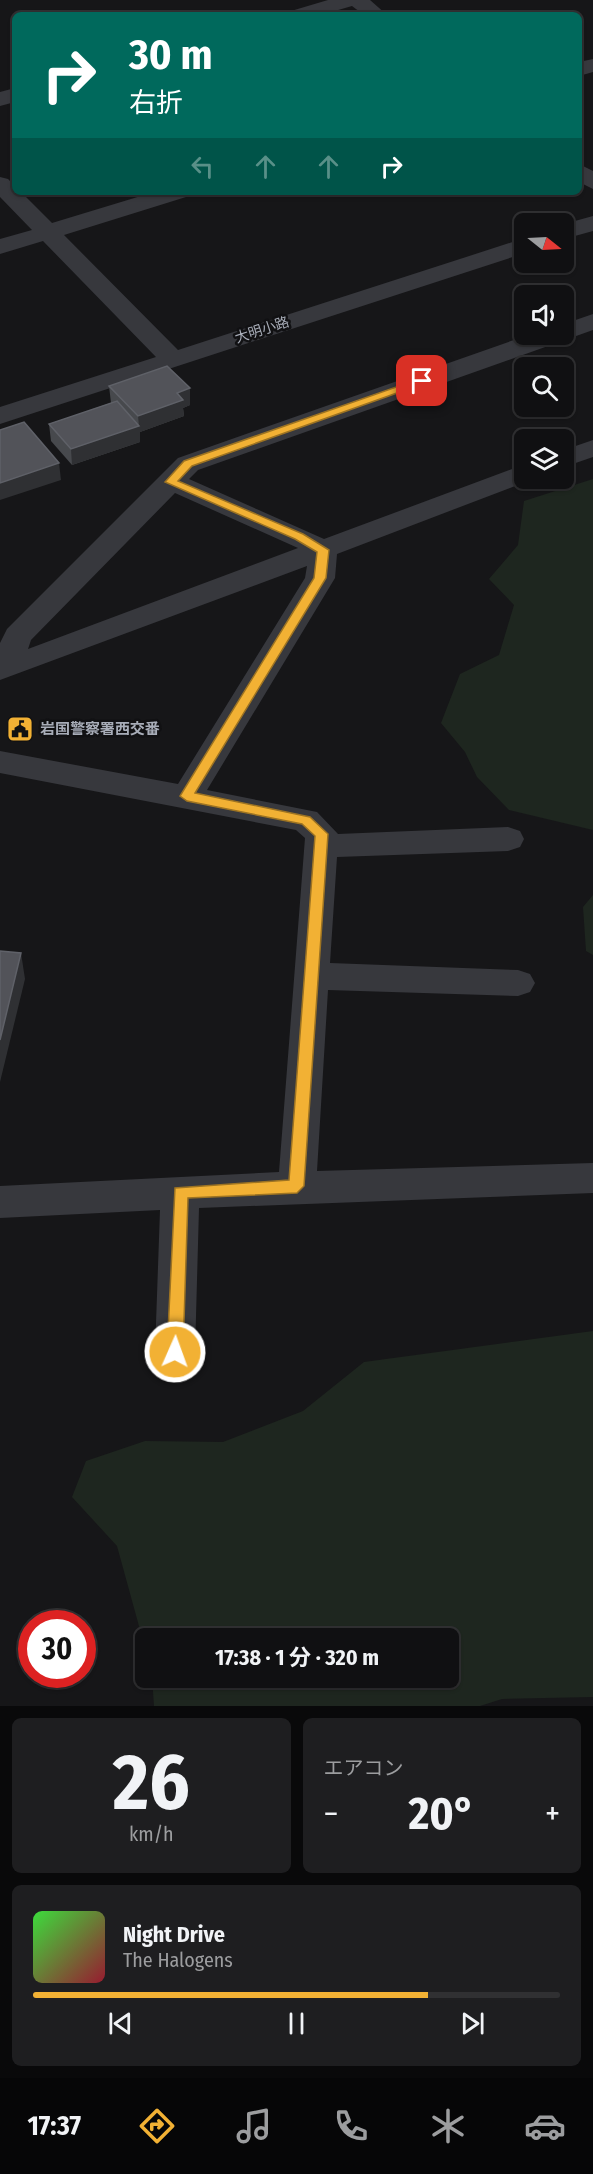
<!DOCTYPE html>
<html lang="ja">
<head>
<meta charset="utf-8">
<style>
	body { margin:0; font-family:"Fira Sans Condensed","Noto Sans JP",sans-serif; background:#1e1e20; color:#f1f3f6; height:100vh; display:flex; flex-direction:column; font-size:22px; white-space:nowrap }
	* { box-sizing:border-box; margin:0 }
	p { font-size:20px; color:#9c9d9f }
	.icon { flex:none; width:33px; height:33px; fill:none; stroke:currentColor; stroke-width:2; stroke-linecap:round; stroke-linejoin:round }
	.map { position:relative; height:1706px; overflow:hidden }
	.details { display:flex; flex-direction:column; gap:12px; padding:12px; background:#09090a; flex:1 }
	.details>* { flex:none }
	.hud { position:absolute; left:12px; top:12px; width:570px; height:183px; border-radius:9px; box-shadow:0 2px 4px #0004,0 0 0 2px #303032; background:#00695c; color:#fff; overflow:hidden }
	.needle { width:39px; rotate:108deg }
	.tools { position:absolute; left:514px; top:213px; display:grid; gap:12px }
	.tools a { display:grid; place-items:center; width:60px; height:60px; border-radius:9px; background:#101012; box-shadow:0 2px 4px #0004,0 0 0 2px #303032; font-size:30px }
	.speed { position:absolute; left:18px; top:1610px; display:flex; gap:12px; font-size:30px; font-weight:700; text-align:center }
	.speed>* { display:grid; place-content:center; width:78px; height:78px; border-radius:50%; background:#101012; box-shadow:0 2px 4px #0004,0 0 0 2px #303032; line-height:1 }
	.speed .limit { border:9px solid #d22; background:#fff; color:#111 }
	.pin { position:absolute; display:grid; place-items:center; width:51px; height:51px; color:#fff; margin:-26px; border-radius:12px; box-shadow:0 3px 9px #0006 }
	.me { position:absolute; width:66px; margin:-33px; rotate:2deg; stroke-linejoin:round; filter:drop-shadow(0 0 4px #0008) }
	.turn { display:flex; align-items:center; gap:21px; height:126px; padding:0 18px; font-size:27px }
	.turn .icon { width:78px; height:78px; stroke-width:2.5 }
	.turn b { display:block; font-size:42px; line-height:51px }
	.lanes { display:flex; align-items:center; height:57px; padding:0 18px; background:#0003; justify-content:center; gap:30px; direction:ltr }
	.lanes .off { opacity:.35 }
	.big { font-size:45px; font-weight:700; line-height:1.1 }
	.details .card { flex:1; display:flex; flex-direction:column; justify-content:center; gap:9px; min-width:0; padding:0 21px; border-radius:9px; background:#1e1e20 }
	.details .dial { align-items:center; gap:0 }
	.dial b { font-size:78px; line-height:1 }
	.song { display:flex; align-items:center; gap:18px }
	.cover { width:72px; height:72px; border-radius:9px; background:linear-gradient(135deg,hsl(120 70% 55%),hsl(350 70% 35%)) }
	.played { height:6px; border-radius:3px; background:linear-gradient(90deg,#f2b134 75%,#303032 75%) }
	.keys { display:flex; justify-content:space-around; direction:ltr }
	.heat { display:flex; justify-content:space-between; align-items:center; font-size:33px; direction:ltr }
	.details .tiles { flex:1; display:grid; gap:12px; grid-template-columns:1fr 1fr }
	.card:last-child { grid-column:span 2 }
	.trip { position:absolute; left:135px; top:1628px; width:324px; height:60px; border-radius:9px; background:#101012; box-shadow:0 2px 4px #0004,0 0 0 2px #303032; font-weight:700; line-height:60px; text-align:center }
	.tab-bar { display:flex; height:96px; justify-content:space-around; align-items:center; background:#060607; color:#9c9d9f }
	.tab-bar .icon { width:42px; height:42px }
	.tab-bar .on { color:#f2b134 }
	.tab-bar b { font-size:27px; color:#f1f3f6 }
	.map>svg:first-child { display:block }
</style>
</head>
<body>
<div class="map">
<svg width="593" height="1706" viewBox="0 0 593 1706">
	<rect width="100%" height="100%" fill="#161618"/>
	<g fill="#1e261f">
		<polygon points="593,479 593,830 509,810 477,777 465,752 441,723 460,674 499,655 514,605 489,579 518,545 524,501"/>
		<polygon points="593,895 593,955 586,951 583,907"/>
		<polygon points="593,1331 593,1697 502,1699 480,1706 154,1706 152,1677 448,1677 448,1638 146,1638 145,1648 117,1546 72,1497 86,1461 145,1441 223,1442 303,1411 364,1362"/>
	</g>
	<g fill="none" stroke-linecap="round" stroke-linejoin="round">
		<g fill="#37383d" fill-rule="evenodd">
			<polygon points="328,0 370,0 387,15 364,15 352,6 321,15 288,15 291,11"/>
			<polygon points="593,59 593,72 579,76 579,62"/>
			<polygon points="15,88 15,102 0,106 0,92"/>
			<polygon points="579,164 593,171 593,189 579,182"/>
			<polygon points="0,177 8,179 15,186 15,192 21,192 52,223 154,192 190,192 186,197 64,235 178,350 525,238 525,253 0,424 0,407 156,357 43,241 0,254 0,239 32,230 0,197"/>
			<polygon points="593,216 593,231 564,239 564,224"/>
			<path d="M593,314V330L198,470L189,479L324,539L515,468L525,466V478H536L337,554L335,578L207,790L317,812L338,834L508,827L520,831L524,839L520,847L508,851L337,857L330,963L518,970L530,974L535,983L530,992L518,996L328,990L317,1171L593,1163V1193L199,1208L195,1352L189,1364L175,1370L161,1364L155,1352L160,1210L0,1218V1186L279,1172L305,838L296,830L0,773V751L178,784L305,578L307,566L0,680V643L7,629L178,458L531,334H564V324ZM175,493L298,548L28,649L31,640Z"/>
			<polygon points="593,440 593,457 564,467 564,450"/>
		</g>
	</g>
	<polygon fill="#47494d" points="109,386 190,405 183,408 184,416 140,432 140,442 72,465 51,441 49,424 111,403"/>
	<g fill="#2f3033">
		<polygon points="190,388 190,405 183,408 184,416 140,432 140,442 72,465 71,449 139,426 138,416 177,393"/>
		<polygon points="59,463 61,480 0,500 0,483"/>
		<polygon points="21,953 25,979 0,1082 0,1040"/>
	</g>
	<g fill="#525359" stroke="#5f6168" stroke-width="1.5">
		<polygon points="167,366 190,388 177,393 183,400 138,416 109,386"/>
		<polygon points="117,401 139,426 71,449 49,424"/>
		<polygon points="24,422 59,463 0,483 0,430"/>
		<polygon points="0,951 21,953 0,1040"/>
	</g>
	<polygon fill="#f2b134" stroke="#9d7322" stroke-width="1.5" points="422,378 427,381 425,383 192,466 178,481 303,534 329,550 326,578 195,793 310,817 328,834 304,1186 297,1193 188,1198 183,1352 181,1358 175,1360 169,1358 167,1352 175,1188 289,1180 315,836 302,824 187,801 180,796 314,578 317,552 295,539 165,482 184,461"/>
	<defs>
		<symbol id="civic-square" viewBox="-11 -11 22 22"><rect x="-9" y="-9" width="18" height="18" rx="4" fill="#f2b134" stroke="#111113"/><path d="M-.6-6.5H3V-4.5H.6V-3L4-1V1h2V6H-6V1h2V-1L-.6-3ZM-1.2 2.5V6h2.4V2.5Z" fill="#111"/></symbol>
	</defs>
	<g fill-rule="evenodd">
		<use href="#civic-square" x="5" y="714" width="30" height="30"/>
	</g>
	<g text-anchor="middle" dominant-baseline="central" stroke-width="5" stroke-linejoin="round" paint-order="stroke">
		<g font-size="14" fill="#a8adb8" stroke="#111113">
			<text transform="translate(262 330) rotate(-18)">大明小路</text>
		</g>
		<g font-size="15" font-weight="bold" fill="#a8adb8" stroke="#111113" text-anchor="start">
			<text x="40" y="729">岩国警察署西交番</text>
		</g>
	</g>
</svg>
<div class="tools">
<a><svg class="needle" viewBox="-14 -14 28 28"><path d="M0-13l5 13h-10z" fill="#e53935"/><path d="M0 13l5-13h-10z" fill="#9c9d9f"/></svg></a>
<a><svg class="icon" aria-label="sound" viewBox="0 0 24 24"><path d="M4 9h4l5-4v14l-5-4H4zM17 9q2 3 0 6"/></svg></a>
<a><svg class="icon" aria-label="search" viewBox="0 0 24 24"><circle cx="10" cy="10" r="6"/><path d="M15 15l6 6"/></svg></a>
<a><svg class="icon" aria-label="layers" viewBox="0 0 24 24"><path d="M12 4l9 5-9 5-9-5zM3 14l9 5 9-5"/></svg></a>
</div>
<div class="speed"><div class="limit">30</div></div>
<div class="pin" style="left:422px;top:381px;background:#d93025"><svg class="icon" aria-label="arrive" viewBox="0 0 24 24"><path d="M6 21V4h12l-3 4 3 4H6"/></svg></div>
<svg class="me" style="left:175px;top:1352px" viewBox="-20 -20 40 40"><circle r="17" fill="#f2b134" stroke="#fff" stroke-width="3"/><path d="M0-11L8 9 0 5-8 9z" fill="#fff"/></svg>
<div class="trip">17:38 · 1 分 · 320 m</div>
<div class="hud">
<div class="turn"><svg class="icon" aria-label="right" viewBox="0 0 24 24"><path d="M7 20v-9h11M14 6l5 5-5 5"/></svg><div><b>30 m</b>右折</div></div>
<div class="lanes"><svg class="icon off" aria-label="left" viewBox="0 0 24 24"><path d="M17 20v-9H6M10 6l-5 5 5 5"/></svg><svg class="icon off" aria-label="ahead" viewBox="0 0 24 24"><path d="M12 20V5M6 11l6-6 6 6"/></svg><svg class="icon off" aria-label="ahead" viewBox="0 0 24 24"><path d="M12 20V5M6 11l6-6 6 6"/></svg><svg class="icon" aria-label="right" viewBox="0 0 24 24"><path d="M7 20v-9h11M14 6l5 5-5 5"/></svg></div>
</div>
</div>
<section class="details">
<div class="tiles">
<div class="card dial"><b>26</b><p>km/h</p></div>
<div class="card"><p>エアコン</p>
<div class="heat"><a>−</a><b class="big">20°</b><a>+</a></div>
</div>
<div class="card">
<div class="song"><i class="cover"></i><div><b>Night Drive</b><p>The Halogens</p></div></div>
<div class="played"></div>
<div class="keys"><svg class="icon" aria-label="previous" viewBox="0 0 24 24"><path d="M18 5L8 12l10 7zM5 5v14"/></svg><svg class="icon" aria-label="pause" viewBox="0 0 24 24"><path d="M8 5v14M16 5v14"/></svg><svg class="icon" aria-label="next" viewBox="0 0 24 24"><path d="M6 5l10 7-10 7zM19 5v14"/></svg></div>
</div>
</div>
</section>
<nav class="tab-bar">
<b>17:37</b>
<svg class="icon on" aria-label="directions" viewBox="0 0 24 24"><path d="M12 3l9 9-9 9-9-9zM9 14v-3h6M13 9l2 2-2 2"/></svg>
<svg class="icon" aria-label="music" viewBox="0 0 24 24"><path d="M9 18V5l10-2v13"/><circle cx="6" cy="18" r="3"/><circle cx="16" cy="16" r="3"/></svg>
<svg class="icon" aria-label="phone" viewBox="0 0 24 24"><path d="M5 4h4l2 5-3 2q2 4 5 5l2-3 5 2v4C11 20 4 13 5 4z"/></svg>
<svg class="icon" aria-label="climate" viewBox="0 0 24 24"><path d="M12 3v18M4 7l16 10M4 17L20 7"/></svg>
<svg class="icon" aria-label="car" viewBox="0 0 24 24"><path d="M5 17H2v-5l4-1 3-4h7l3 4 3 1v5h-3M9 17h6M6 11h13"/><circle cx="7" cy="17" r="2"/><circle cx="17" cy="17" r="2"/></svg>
</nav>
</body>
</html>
